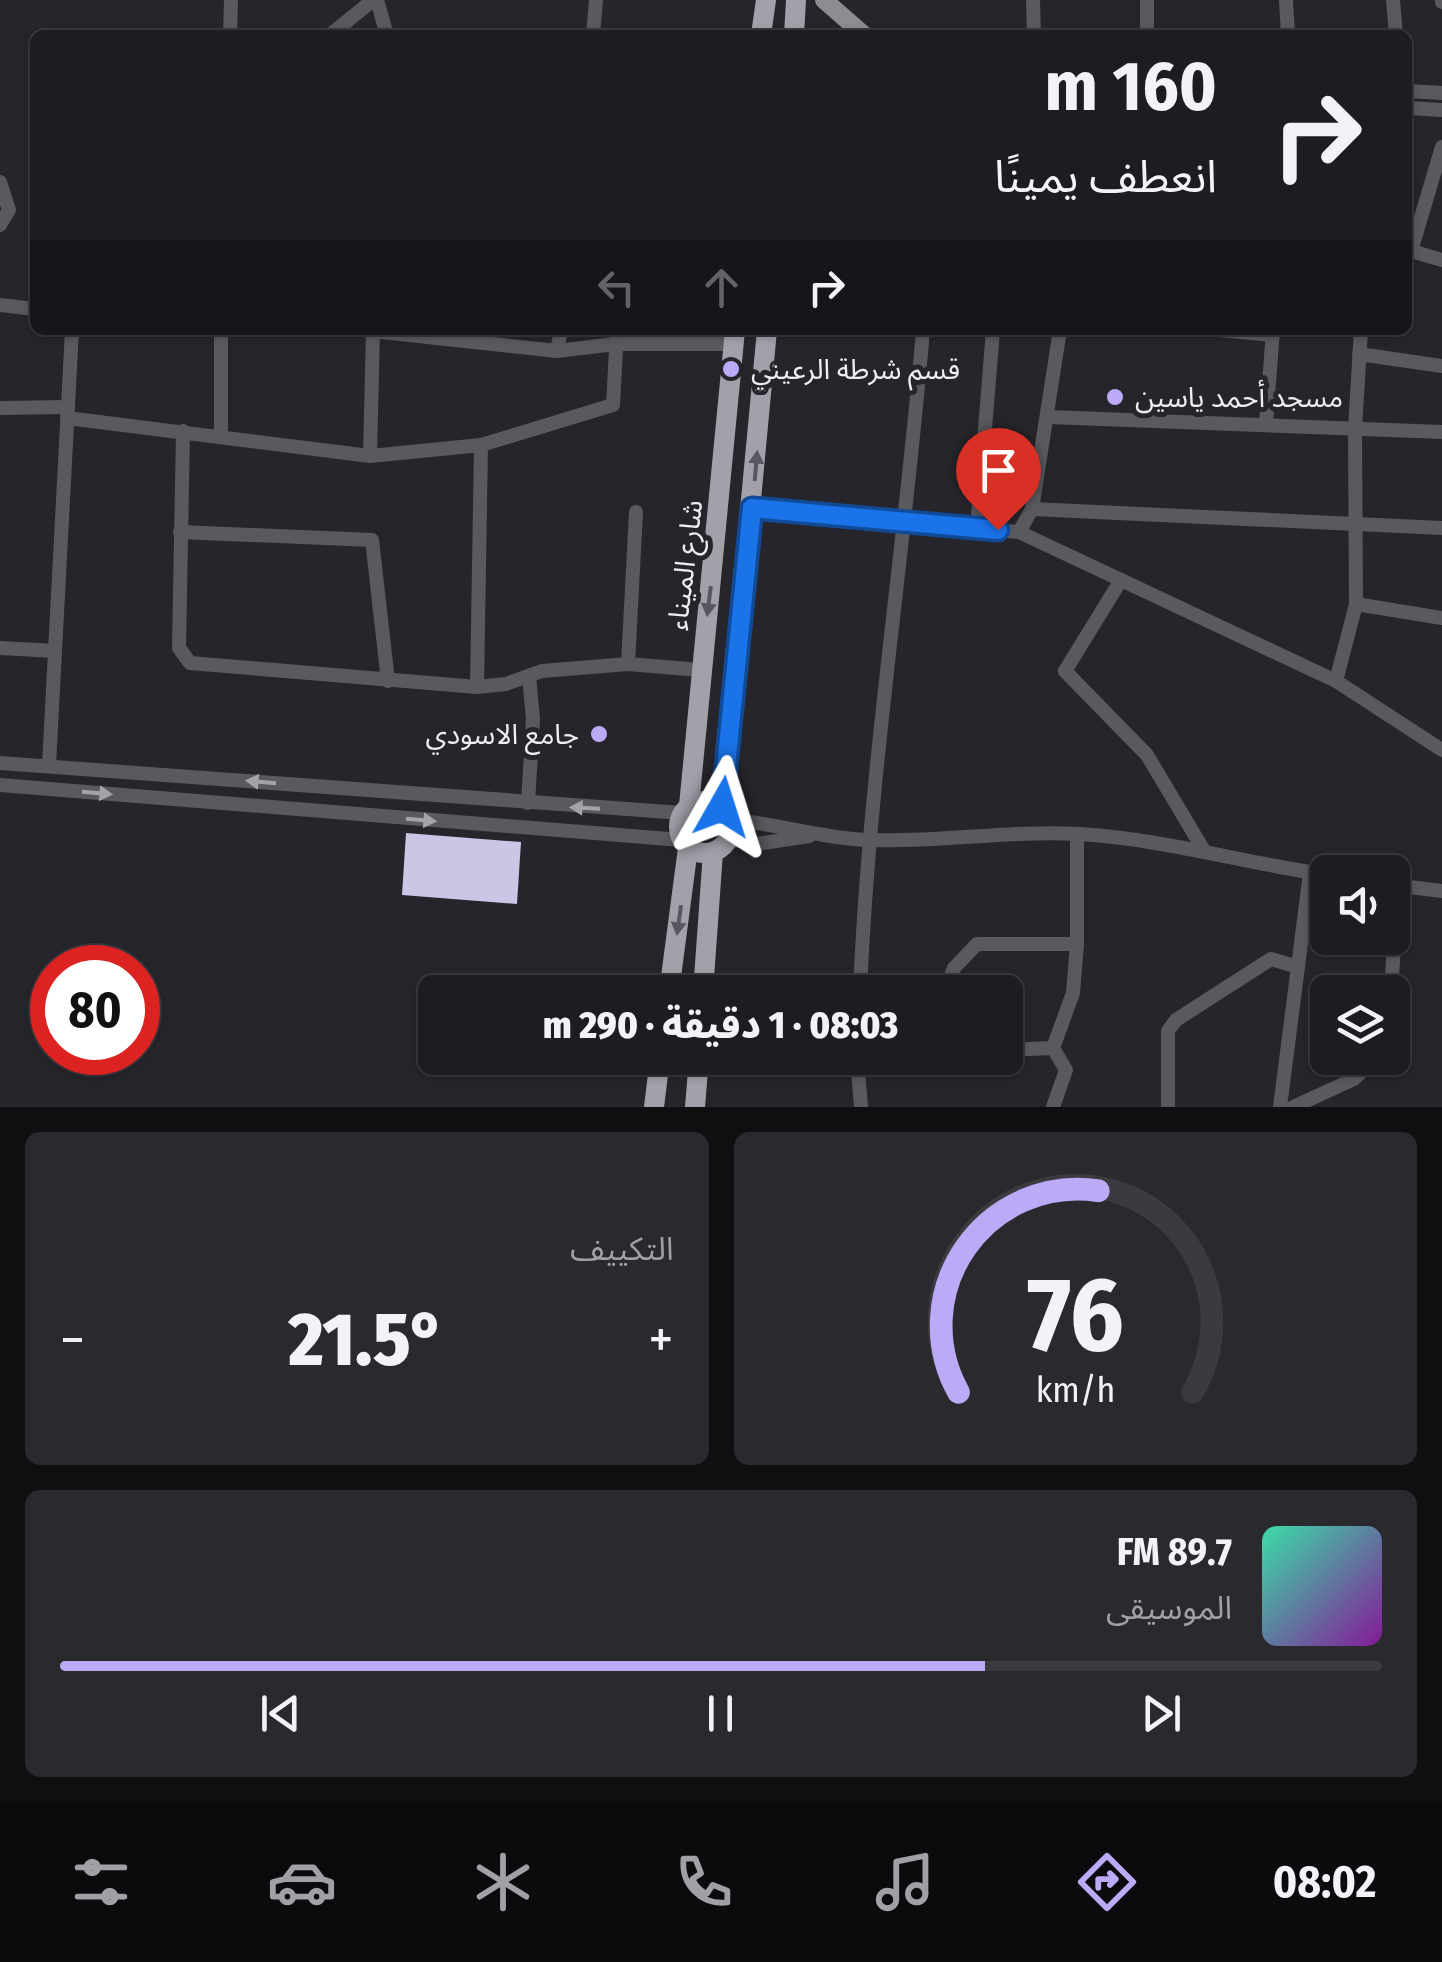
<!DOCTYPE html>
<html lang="ar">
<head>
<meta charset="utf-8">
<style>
	body { margin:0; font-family:"Fira Sans Condensed","Noto Sans Arabic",sans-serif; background:#29292e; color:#f1f3f6; direction:rtl; height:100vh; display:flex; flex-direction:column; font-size:38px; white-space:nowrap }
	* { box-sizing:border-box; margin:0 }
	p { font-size:32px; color:#a0a1a5 }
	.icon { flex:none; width:55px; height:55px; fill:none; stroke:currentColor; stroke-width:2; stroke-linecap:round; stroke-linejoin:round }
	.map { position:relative; height:1107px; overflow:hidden; direction:ltr }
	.details { display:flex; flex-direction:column; gap:25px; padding:25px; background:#0f0f12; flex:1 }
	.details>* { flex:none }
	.guide { position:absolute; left:30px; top:30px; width:1382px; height:305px; border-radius:15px; box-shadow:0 2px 8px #0004,0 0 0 2px #3a3a3f; direction:rtl; background:#1c1c21; color:#f1f3f6; overflow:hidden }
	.controls { position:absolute; left:1310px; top:855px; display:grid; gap:20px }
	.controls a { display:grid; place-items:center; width:100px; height:100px; border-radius:15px; background:#1c1c21; box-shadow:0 2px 8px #0004,0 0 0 2px #3a3a3f; font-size:50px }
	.speed { position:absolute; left:30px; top:945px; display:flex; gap:20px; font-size:50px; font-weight:700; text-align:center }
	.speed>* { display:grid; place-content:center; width:130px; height:130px; border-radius:50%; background:#1c1c21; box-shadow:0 2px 8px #0004,0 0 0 2px #3a3a3f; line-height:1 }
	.speed .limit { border:15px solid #d22; background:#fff; color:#111 }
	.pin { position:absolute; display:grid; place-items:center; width:85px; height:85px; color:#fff; margin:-102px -42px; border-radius:50% 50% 50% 0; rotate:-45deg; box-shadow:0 0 10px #0007 }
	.pin .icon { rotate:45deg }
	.me { position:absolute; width:110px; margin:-55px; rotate:6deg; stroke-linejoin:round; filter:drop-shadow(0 0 8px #0008) }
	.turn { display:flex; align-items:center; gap:35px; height:210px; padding:0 30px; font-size:45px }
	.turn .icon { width:130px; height:130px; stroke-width:2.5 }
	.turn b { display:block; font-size:70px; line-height:85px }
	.lanes { display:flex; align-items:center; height:95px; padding:0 30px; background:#0003; justify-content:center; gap:50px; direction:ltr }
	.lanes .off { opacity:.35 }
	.big { font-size:75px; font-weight:800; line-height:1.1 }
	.details .card { flex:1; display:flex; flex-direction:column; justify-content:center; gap:15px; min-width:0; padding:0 35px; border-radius:15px; background:#29292e }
	.details .dial { align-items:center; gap:0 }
	.dial svg { height:260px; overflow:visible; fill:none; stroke:#3a3a3f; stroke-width:7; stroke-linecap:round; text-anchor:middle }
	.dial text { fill:#f1f3f6; stroke:none }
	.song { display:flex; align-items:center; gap:30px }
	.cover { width:120px; height:120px; border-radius:15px; background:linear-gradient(135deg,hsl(160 70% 55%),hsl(290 70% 35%)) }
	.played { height:10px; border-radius:5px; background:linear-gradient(90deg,#bcaaf6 70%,#3a3a3f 70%) }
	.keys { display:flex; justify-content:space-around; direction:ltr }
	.heat { display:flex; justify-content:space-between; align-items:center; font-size:55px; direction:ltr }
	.details .tiles { flex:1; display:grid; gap:25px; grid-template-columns:1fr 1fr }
	.card:last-child { grid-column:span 2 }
	.trip { position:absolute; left:418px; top:975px; width:605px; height:100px; border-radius:15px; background:#1c1c21; box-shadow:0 2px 8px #0004,0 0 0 2px #3a3a3f; font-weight:800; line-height:100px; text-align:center; direction:rtl }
	.dock { display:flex; height:160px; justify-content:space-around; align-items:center; background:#0b0b0d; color:#a0a1a5 }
	.dock .icon { width:70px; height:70px }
	.dock .active { color:#bcaaf6 }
	.dock b { font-size:45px; color:#f1f3f6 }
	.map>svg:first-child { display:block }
</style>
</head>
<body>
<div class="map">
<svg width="1442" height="1107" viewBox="0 0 1442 1107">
	<rect width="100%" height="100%" fill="#26252c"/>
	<polygon fill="#cbc5e6" points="406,833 521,842 517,904 402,895"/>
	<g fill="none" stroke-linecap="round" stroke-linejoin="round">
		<g stroke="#5a595d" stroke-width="14">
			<polyline points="377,0 387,35"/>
			<polyline points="1033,0 1034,35"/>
			<polyline points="1147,0 1147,35"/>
			<polyline points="1286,0 1288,35"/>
			<polyline points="1393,0 1396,35"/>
			<polyline points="1442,0 1442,2"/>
			<polyline points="230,35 231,0"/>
			<polyline points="330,35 373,0"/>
			<polyline points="593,35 596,0"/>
			<polyline points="1408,91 1442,93"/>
			<polyline points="1408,108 1442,110"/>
			<polyline points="0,182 9,210 0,225"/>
			<polyline points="1408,250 1442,260"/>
			<polyline points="1411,251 1442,147"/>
			<polyline points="0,305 35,309"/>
			<polyline points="363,330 557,351 615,344 734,344"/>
			<polyline points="1219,330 1273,335"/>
			<polyline points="557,351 561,330"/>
			<polyline points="1359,354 1442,366"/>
			<polyline points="0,408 68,407"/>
			<polyline points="1049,417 1442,432"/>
			<polyline points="67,418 370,456 481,445 613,405 617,330"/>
			<polyline points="1266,424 1273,330"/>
			<polyline points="183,431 179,648 190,663 477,687 506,684 542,671 628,664"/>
			<polyline points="221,434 221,330"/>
			<polyline points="370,456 373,331"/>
			<polyline points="752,508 1019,532 1336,681 1442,750"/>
			<polyline points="1032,509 1442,528"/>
			<polyline points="636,512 628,664 700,670"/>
			<polyline points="977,528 993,330"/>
			<polyline points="180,532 372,540 388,681"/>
			<polyline points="1019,532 1032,509 1060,330"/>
			<polyline points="1121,580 1065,671 1147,755 1203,849"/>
			<polyline points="1356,604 1442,618"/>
			<polyline points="0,648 55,651"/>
			<polyline points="1336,681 1356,604 1355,428 1361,330"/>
			<polyline points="477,687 481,445"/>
			<polyline points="0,763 682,813"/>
			<polyline points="49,765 72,330"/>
			<polyline points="0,785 681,840"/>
			<polyline points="528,803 533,719 529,676"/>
			<path d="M730,820C777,823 819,838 866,840C937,843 1009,830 1079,834C1164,839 1244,863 1328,875"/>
			<polyline points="728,839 757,844 809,836"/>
			<polyline points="1393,885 1442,891"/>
			<path d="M860,992C869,771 905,551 923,330"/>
			<polyline points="945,992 954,968 977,944 1077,944 1077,834"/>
			<polyline points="1391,992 1398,886"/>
			<polyline points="1053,1048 1073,993 1077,944"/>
			<polyline points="1005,1050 1053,1048 1066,1070 1053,1107"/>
			<polyline points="857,1058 861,1107"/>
			<polyline points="857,1061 895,1058"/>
			<polyline points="1168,1107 1168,1031 1176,1020 1271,959 1298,967"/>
			<polyline points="1280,1107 1310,873"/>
			<polyline points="1293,1107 1354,1079 1376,1058"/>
		</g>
		<polyline stroke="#8d8c93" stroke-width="18" points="824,0 864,35"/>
		<g stroke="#a2a0a9" stroke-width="20">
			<polyline points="761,35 766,0"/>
			<polyline points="794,35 796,0"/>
			<circle cx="705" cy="827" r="26"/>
			<polyline points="689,806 735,330"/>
			<polyline points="722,807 767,330"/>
			<polyline points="669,992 688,848"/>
			<polyline points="703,992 713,852"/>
			<polyline points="654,1107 660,1058"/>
			<polyline points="695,1107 699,1058"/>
		</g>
	</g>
	<defs><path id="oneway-solid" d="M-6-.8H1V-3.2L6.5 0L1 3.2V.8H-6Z" transform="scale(2.5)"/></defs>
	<g fill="#58565e">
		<use href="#oneway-solid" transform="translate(756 466) rotate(-85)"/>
		<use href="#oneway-solid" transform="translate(709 601) rotate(97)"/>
		<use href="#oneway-solid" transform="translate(679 920) rotate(98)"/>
	</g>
	<g fill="#a4a3a7">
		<use href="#oneway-solid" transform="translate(261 782) rotate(-175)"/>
		<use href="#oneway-solid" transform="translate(97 793) rotate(5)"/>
		<use href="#oneway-solid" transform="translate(585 808) rotate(-177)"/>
		<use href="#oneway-solid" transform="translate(421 820) rotate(5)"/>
	</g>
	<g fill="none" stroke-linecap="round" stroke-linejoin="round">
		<defs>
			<polyline id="route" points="722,807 752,508 998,530"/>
		</defs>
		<use href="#route" stroke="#114b97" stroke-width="25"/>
		<use href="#route" stroke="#1a73e8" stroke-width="18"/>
	</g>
	<g fill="#bcaaf6" stroke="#26252c" stroke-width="4">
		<circle cx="731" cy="369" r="10"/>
		<circle cx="1115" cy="397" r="10"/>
		<circle cx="599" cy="734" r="10"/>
	</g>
	<g text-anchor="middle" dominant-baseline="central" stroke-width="10" stroke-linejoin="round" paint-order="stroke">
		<g font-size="28" fill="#eeedf1" stroke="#26252c" text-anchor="start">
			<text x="751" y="369">قسم شرطة الرعيني</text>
			<text x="1135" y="397">مسجد أحمد ياسين</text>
			<text x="579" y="734" text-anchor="end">جامع الاسودي</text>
		</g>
		<g font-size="28" fill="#eeedf1" stroke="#26252c">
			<text transform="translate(685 565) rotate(-83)">شارع الميناء</text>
		</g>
	</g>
</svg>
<div class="controls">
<a><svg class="icon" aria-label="sound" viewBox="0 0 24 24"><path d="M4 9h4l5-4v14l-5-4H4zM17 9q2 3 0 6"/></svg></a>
<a><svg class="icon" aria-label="layers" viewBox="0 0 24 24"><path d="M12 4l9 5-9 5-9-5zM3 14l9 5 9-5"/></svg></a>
</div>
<div class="speed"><div class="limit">80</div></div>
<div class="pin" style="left:998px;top:530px;background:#d93025"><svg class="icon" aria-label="arrive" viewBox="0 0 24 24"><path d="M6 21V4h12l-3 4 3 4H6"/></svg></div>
<svg class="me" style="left:722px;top:807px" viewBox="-20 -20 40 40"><path d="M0-17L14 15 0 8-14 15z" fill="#1a73e8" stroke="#fff" stroke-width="4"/></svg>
<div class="trip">08:03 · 1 دقيقة · 290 m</div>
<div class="guide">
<div class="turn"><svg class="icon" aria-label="right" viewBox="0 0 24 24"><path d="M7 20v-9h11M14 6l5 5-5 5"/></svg><div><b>160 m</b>انعطف يمينًا</div></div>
<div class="lanes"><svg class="icon off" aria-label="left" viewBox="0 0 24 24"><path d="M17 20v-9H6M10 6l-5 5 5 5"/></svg><svg class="icon off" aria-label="ahead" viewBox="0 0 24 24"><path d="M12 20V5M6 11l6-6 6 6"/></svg><svg class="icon" aria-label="right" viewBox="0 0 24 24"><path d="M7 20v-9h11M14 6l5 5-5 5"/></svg></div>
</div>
</div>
<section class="details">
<div class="tiles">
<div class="card dial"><svg viewBox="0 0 100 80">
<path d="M14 69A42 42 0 1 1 86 69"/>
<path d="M14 69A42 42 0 0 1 57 7" stroke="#bcaaf6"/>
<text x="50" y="56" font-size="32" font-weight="700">76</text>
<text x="50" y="72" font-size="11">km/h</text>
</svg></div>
<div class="card"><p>التكييف</p>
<div class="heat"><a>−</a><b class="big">21.5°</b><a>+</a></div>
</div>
<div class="card">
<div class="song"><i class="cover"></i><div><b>89.7 FM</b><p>الموسيقى</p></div></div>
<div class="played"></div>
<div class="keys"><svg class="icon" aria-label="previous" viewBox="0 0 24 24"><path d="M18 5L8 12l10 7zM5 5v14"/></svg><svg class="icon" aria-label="pause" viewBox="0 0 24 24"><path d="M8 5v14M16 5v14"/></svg><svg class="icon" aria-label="next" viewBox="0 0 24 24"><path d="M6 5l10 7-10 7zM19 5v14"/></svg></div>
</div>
</div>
</section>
<nav class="dock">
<b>08:02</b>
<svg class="icon active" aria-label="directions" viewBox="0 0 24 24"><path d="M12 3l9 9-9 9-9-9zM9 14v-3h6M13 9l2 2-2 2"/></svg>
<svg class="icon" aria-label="music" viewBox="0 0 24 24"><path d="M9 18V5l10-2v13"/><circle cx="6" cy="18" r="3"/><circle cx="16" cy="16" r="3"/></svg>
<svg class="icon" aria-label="phone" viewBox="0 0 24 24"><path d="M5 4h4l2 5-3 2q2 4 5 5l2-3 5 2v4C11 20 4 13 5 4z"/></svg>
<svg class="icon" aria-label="climate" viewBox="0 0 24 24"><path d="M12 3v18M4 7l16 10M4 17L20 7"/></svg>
<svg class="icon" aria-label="car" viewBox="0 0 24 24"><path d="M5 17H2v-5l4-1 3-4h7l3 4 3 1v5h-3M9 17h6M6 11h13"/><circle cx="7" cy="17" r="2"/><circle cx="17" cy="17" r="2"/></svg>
<svg class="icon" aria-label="filters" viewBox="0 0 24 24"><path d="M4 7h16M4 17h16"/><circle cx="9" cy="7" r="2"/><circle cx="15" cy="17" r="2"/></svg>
</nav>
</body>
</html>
